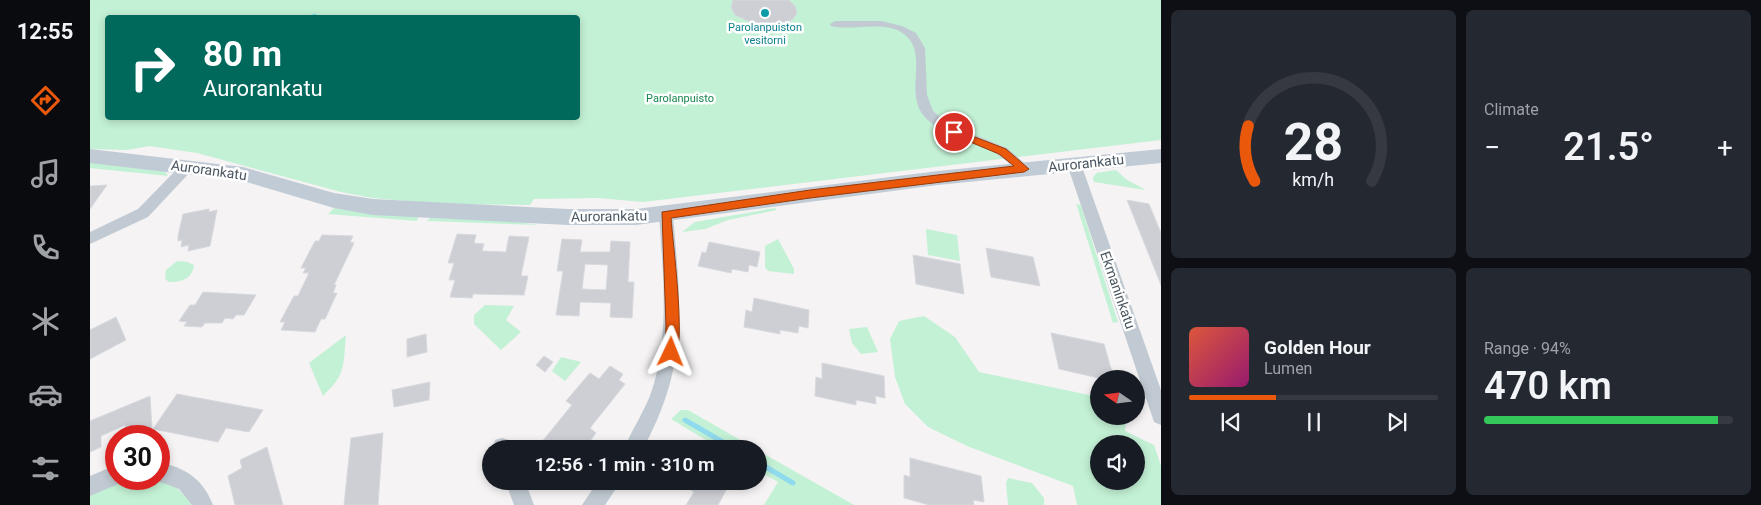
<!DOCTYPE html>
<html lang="en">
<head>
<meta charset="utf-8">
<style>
	body { margin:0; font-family:Roboto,sans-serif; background:#242831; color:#f1f3f6; height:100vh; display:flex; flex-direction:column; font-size:19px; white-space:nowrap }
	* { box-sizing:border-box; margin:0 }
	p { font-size:16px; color:#9ea1a6 }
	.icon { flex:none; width:28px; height:28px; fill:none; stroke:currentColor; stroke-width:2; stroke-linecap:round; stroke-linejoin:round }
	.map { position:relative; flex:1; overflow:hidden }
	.details { display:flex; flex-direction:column; gap:10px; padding:10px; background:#0d0f14; width:600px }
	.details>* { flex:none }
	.hud { position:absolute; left:15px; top:15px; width:475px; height:105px; border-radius:5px; box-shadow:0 2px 8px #0003; background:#00695c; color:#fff; overflow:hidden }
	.needle { width:32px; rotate:284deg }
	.controls { position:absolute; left:1000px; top:370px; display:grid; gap:10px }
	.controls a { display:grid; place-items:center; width:55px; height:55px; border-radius:50%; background:#171b24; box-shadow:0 2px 8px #0003; font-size:25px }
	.speed { position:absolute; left:15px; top:425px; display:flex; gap:10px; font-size:25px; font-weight:700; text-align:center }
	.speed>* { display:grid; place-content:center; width:65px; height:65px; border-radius:50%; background:#171b24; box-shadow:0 2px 8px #0003; line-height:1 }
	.speed .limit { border:8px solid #d22; background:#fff; color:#111 }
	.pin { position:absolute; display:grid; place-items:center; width:42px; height:42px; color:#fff; margin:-21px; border:2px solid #fff; border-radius:50%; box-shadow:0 1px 5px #0007 }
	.me { position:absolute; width:55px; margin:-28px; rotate:2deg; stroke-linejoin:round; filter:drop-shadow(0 0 4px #0008) }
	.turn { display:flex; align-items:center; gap:18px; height:105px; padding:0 15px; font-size:22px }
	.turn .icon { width:65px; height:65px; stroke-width:2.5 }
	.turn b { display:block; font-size:35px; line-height:42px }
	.big { font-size:38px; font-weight:600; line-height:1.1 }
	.details .tile { flex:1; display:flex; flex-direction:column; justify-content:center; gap:8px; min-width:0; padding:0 18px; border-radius:8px; background:#242831 }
	.details .dial { align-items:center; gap:0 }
	.dial svg { height:130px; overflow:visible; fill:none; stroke:#363941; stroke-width:7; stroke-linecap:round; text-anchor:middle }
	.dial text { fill:#f1f3f6; stroke:none }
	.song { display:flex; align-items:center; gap:15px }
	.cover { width:60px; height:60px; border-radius:8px; background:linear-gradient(135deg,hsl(10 70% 55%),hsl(320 70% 35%)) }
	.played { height:5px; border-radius:2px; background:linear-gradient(90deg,#ea580c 35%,#363941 35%) }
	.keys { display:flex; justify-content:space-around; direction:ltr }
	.heat { display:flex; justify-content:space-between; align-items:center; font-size:28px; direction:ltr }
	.charge { height:8px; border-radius:4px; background:linear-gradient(90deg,#34c759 94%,#363941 0) }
	.details .tiles { flex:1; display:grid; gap:10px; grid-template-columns:repeat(2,1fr) }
	.trip { position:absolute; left:392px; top:440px; width:285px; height:50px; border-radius:25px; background:#171b24; box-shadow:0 2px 8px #0003; font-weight:600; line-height:50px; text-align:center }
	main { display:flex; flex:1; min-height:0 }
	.tab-bar { display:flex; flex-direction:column; width:90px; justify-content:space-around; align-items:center; background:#090b0e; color:#9ea1a6 }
	.tab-bar .icon { width:35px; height:35px }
	.tab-bar .active { color:#ea580c }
	.tab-bar b { font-size:22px; color:#f1f3f6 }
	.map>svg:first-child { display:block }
</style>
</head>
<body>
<main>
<nav class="tab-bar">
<b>12:55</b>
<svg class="icon active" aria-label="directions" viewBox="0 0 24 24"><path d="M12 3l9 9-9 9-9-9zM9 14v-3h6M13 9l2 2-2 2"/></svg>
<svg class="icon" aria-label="music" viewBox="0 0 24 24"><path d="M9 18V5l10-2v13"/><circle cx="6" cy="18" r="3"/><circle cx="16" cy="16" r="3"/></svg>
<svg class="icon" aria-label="phone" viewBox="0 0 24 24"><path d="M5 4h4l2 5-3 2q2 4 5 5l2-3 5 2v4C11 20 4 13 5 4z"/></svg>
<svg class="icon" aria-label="climate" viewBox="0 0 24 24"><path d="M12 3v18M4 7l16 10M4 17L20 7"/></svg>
<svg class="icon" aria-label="car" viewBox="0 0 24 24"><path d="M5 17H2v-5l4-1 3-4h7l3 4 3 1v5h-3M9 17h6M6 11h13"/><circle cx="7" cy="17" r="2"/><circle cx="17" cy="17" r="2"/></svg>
<svg class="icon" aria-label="filters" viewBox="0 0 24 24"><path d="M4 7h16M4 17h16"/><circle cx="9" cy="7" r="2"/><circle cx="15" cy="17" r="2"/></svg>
</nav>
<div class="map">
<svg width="1071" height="505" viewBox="0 0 1071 505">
	<rect width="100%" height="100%" fill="#f5f3f3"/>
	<g fill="#c3f1d5" fill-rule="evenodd">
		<path d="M0,0H1071V140L553,202L508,198L444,199L440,205L352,204L282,198L251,192L107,153L59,146L37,150L0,149ZM18,18H488V118H18Z"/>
		<polygon points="0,162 74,170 78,176 0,168"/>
		<polygon points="1026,170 1037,180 1056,190 1004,182 1003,178 1006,173"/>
		<polygon points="986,203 991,206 1028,322 1023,323"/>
		<polygon points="244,208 328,217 327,221 238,214"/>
		<polygon points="685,208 687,210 638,220 615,229 592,232 605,222"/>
		<polygon points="340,218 413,220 449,225 337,221"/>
		<polygon points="836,229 867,235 870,261 838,255"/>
		<polygon points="688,239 704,269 704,274 678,271 675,267 675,246"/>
		<path d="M87,261L97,262L104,265C102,279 92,282 79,282L75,279L76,270Z"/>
		<polygon points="395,305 424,306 416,320 431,332 411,350 384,324 384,315"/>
		<path d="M834,316L865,337L889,372L1009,397V416H1037L1035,431L1064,445L1071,466V505H987L983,486L877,446L838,427L815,404L805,377L800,339L809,321ZM1009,444H1046V481H1009Z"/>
		<polygon points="777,327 788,352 771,354 762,343 759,329"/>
		<path d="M256,335C253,365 257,373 233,396L219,363Z"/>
		<polygon points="471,357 491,362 475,381 462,371"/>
		<polygon points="591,410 598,410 666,449 631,449 581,419"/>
		<polygon points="669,451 764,505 674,505 688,482 669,471"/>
		<polygon points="918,478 942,483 954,498 954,505 918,505 916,483"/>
		<path d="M40,479C74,479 81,478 102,505H0V493L21,483Z"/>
	</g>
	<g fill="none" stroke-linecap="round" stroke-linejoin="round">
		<polyline stroke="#90daee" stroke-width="3" points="218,18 225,15"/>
		<g stroke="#90daee" stroke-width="5">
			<polyline points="595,420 645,449"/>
			<polyline points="669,463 703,483"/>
		</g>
	</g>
	<g fill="#cdcfd5" stroke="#d7d9de" fill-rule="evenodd">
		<polygon points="643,0 699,0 705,6 707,13 703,19 695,24 667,25 645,15 641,7"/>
		<polygon points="17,185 0,209 0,186"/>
		<polygon points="1037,200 1059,204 1071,233 1071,285"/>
		<polygon points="119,209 119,212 127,210 120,246 98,251 99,245 91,247 92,240 88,241 88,236 93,214"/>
		<polygon points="367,234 386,235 384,243 394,244 392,251 416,252 419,236 439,237 431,276 438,276 434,295 383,294 382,298 360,297 365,280 359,280 364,263 358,263"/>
		<polygon points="232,235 263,236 260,242 264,243 244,285 246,285 243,293 247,293 235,319 231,319 225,332 191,330 195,322 190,322 204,296 208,296 219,273 213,273 216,268 211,268 225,241 229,241"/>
		<path d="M472,239L492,240L490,252H520L521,241L540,242L538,282H544L542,318L520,317L521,303L490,302L489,316L466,315L473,271H467ZM495,264L518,265L516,290L492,289Z"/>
		<polygon points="619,242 670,252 667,267 659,265 658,272 642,269 641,273 608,266 612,252 616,253"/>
		<polygon points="896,248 943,257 950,286 901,277"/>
		<polygon points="823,255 870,264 874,294 826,284"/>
		<polygon points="113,292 166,295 154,315 146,315 143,319 135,318 132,323 115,323 112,327 94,326 97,322 89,321 100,305 105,305"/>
		<polygon points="664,298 719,310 718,328 709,326 708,333 690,330 690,334 654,327 656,310 662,312"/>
		<polygon points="26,317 36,340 0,359 0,330"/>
		<polygon points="961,333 1014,344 1024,379 1013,379 969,369"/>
		<polygon points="336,334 337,352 317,357 317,339"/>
		<polygon points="454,356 463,362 455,372 446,365"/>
		<polygon points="732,363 794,376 795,398 785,396 786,404 766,400 766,405 725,396 726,377 732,379"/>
		<polygon points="520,366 533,374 529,380 535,384 500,428 506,433 494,449 446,449 482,405 476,401 500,373 509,379"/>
		<polygon points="340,382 339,400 304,407 302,390"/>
		<polygon points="87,394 173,410 159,432 136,428 128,442 63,429"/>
		<polygon points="60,396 62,429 56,428 35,436 35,425 11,436 11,447 0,452 0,421"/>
		<polygon points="293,433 288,505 254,505 261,438"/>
		<polygon points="177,447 193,505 145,505 138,476 152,468 150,460"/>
		<polygon points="820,458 891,476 894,502 883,500 884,505 839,505 814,498 814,475 820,477"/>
		<polygon points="588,481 641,481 628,505 596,505 604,492"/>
	</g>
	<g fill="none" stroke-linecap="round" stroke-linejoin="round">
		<g fill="#c1cad2" fill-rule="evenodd">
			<path d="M745,21H791L812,26L826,33L835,48L837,95L843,111L858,124L917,148L938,166L940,169L938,172H928C922,166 915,159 908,155C885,139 853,138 834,116C815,94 836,59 819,39C802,17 764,32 741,26L740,24Z"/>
			<polygon points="984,160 991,164 1071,390 1071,425 1064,422 1062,416 977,164"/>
			<polygon points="98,161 103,163 105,166 103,169 58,217 0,244 0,232 48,209 93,163"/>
			<path d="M576,210L583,215C591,307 599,364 553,449H534C542,429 555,411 562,390C580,334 573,273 569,215Z"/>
			<polygon points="412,438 419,440 422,449 403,449 405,440"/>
			<path d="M69,462C96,468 113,479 123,505H102L89,489L62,479H69Z"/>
			<polygon points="26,465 26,479 34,479 33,482 0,496 0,476"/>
			<polygon points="415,481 435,481 444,505 424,505"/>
			<polygon points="508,481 531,481 515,505 492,505"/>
		</g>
		<polygon fill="#c1cbd6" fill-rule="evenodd" points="0,149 153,167 244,193 283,199 478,209 546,209 848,171 1071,149 1071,163 848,185 546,225 478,225 283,215 244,208 153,181 0,163"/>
	</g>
	<path fill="#ea580c" stroke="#983908" d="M864,129L916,149L939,169L934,172L720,198L581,218C583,244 595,338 586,356L581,358L577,356L575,352L576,326L572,212L720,190L924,166L909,154L861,134V130Z"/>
	<circle fill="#0f9aa8" stroke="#fff" stroke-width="2" cx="675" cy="13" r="5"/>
	<g text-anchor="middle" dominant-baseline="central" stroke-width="5" stroke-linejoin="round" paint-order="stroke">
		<g font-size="11" fill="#0d838f" stroke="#fff">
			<text x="675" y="27">Parolanpuiston<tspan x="675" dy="13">vesitorni</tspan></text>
		</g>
		<g font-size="11" fill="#17864f" stroke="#fff">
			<text x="590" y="98">Parolanpuisto</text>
		</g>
		<g font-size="14" fill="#4a5661" stroke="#fff">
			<text transform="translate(996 163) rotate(-6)">Aurorankatu</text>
			<text transform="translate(119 170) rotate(8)">Aurorankatu</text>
			<text transform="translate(519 216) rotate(-1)">Aurorankatu</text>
			<text transform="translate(1028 290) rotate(71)">Ekmaninkatu</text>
		</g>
	</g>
</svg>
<div class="controls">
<a><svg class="needle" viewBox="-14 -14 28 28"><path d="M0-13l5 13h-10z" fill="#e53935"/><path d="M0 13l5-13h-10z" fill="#9ea1a6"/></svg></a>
<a><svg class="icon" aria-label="sound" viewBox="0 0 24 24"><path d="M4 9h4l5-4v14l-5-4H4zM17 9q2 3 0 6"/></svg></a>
</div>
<div class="speed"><div class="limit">30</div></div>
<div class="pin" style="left:864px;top:132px;background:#d93025"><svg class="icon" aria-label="arrive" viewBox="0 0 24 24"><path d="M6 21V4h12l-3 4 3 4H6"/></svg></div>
<svg class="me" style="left:581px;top:352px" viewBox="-20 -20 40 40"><path d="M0-17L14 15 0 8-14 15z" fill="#ea580c" stroke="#fff" stroke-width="4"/></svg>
<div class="trip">12:56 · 1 min · 310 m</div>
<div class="hud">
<div class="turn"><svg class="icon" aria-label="right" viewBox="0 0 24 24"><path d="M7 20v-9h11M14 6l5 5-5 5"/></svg><div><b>80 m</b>Aurorankatu</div></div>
</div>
</div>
<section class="details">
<div class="tiles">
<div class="tile dial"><svg viewBox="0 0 100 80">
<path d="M14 69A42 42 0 1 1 86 69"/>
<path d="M14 69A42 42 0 0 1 10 35" stroke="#ea580c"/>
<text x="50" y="56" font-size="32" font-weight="700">28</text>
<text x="50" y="72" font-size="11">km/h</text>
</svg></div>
<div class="tile"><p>Climate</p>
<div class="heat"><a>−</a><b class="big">21.5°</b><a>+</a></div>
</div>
<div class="tile">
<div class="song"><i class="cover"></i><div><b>Golden Hour</b><p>Lumen</p></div></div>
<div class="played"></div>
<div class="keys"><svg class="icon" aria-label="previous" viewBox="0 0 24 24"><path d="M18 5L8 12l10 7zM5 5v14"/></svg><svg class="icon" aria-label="pause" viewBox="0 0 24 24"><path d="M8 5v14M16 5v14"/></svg><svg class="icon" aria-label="next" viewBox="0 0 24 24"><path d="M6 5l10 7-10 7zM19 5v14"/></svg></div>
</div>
<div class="tile"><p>Range · 94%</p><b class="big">470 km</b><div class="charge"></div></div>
</div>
</section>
</main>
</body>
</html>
